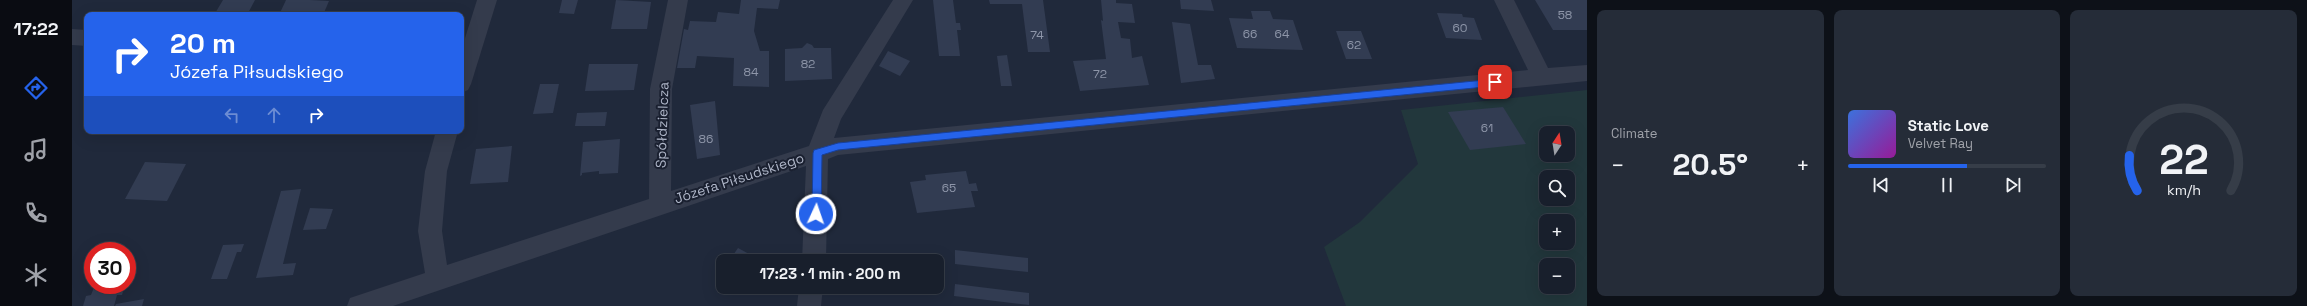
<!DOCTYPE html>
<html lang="en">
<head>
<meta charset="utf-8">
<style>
	body { margin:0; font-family:"Space Grotesk",sans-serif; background:#252c38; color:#f1f3f6; height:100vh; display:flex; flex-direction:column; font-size:15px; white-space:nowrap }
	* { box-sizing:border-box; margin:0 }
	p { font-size:13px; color:#9fa2a9 }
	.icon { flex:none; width:22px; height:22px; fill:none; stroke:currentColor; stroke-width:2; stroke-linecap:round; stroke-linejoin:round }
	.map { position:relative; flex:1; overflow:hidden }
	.drawer { display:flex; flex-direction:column; gap:10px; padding:10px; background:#0d1118; width:720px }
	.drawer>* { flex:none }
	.hud { position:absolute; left:12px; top:12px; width:380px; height:122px; border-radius:8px; box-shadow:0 4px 16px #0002,0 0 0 1px #363d48; background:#2563eb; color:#fff; overflow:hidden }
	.needle { width:26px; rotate:12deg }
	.tools { position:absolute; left:1467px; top:126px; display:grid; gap:8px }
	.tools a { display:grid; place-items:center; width:36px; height:36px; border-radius:8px; background:#181f2c; box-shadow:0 4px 16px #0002,0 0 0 1px #363d48; font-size:20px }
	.speed { position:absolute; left:12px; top:242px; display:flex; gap:8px; font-size:20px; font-weight:700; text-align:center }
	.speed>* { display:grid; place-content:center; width:52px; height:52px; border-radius:50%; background:#181f2c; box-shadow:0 4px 16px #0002,0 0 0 1px #363d48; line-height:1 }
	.speed .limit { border:6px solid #d22; background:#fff; color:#111 }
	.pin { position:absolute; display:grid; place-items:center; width:34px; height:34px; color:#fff; margin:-17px; border-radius:8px; box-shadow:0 2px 6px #0006 }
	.me { position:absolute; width:44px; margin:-22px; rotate:3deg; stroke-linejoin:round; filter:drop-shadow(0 0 3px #0008) }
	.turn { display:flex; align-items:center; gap:14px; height:84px; padding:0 20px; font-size:18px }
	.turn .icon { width:52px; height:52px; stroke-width:2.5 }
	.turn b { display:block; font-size:28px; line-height:34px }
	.lanes { display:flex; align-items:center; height:38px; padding:0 20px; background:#0003; justify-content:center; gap:20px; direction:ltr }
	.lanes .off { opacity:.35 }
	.big { font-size:30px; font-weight:700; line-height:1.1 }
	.drawer .widget { flex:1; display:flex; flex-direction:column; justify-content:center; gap:6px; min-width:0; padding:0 14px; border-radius:8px; background:#252c38 }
	.drawer .dial { align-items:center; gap:0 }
	.dial svg { height:104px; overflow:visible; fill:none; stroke:#363d48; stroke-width:7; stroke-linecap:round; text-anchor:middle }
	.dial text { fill:#f1f3f6; stroke:none }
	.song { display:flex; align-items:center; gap:12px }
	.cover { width:48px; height:48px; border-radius:6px; background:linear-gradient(135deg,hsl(220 70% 55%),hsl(300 70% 35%)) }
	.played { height:4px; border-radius:2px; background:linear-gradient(90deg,#2563eb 60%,#363d48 60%) }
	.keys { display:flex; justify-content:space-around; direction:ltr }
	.heat { display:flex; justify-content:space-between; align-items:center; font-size:22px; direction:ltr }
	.drawer .tiles { flex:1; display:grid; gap:10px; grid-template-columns:repeat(3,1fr) }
	.trip { position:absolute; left:644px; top:254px; width:228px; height:40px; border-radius:8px; background:#181f2c; box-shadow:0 4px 16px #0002,0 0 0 1px #363d48; font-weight:700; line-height:40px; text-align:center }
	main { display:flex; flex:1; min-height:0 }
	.dock { display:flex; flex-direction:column; width:72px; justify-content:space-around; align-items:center; background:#0a0c12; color:#9fa2a9 }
	.dock .icon { width:28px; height:28px }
	.dock .on { color:#2563eb }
	.dock b { font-size:18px; color:#f1f3f6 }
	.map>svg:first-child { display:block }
</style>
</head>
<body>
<main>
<nav class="dock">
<b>17:22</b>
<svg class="icon on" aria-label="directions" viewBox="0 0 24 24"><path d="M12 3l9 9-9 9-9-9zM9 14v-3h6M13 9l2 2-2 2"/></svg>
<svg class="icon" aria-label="music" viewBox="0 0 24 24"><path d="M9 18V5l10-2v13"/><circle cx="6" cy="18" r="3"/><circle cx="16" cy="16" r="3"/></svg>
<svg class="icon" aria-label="phone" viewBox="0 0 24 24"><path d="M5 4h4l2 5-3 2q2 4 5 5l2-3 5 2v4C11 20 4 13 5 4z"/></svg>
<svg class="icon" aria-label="climate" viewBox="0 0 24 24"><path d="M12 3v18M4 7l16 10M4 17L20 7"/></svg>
</nav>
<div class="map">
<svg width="1515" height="306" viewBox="0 0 1515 306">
	<rect width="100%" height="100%" fill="#20293b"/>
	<path fill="#22373c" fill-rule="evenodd" d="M1515,90V306H1274L1252,247L1288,222L1346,164L1329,110ZM1474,133H1496V155H1474ZM1474,177H1496V199H1474ZM1474,221H1496V243H1474ZM1474,265H1496V287H1474Z"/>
	<g fill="#323c52">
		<polygon points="151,0 183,0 175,15 142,15"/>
		<polygon points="214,0 238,0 257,1 251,15 207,15"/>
		<polygon points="490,0 506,0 502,14 487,13"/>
		<polygon points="544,0 579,2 575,29 539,29"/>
		<polygon points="669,0 708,0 706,9 685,8 682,31 688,51 697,51 697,87 661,86 662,58 625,56 623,68 605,68 612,29 616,30 618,21 644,22 646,12 667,14"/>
		<polygon points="861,0 881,0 884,23 888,23 889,30 885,30 888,56 867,56"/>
		<polygon points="917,0 971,0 978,52 956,52 950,4 918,4"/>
		<polygon points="1029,0 1044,0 1044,3 1060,4 1063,23 1046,22 1049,38 1058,39 1060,58 1070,56 1077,85 1008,91 1001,61 1034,59 1029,20 1031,21"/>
		<polygon points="1108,0 1139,0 1142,11 1109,9"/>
		<polygon points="1463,0 1515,0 1515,30 1481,30"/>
		<polygon points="1179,11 1198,11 1201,19 1221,20 1231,50 1165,48 1157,18 1181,19"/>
		<polygon points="1365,13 1390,14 1391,17 1402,18 1410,40 1374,38"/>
		<polygon points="1100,22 1118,24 1126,65 1139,65 1143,79 1109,83"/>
		<polygon points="1264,31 1289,31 1300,59 1274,59"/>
		<polygon points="735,43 740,45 742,48 759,48 760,79 713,81 713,49 730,48"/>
		<polygon points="816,51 838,61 828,76 807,66"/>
		<polygon points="935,55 940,86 929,86 925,56"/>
		<polygon points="517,64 566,64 562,90 513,91"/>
		<polygon points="468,84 487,84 481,113 461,114"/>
		<polygon points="643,101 648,155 625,159 618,105"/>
		<polygon points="1431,107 1454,144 1398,150 1376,112"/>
		<polygon points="535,112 533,126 503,126 505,113"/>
		<polygon points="548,139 546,173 527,174 527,171 510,173 510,175 508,176 511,142"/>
		<polygon points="440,146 436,182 398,184 404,149"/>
		<polygon points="73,162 114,164 95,201 53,199"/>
		<polygon points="894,171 897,184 904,183 906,191 899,191 903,207 845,213 838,182 854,180 853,175"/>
		<polygon points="229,189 211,264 224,263 221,275 184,278 209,191"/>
		<polygon points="238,208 261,209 254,229 231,230"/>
		<polygon points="172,244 169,252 165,252 155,279 139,279 151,245"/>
		<polygon points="666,248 690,261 657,261"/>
		<polygon points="883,250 956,258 956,272 883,264"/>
		<polygon points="883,284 957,293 957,305 882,296"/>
		<polygon points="23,285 53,285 50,295 45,295 42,306 11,306 14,296 19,295"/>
		<polygon points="675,287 691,287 687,293"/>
		<polygon points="72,299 70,306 43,306 44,304"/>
	</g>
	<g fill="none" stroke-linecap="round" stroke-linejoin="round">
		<g fill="#343b4c" fill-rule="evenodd">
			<polygon points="405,0 425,0 399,84 396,90 389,93 389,51"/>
			<polygon points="596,0 616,0 600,89 599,191 737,146 751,110 821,0 841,0 769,119 762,138 1456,70 1422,0 1442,0 1476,68 1515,65 1515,81 766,155 756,159 754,261 730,261 734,166 321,306 275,306 278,298 353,273 346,231 353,171 364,131 386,131 375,171 370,231 375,265 577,199 578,89"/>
			<polygon points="0,29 15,30 15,46 0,45"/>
			<polygon points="727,287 751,287 749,306 725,306"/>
		</g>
	</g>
	<polygon fill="#2563eb" stroke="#184099" points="1423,79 1427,82 1423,86 766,150 750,155 749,214 744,218 740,214 741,153 742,150 766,143"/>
	<g text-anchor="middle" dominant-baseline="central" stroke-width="4" stroke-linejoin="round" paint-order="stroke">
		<g font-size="12" fill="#8e96a9">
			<text x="1493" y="15">58</text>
			<text x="1388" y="28">60</text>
			<text x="1178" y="34">66</text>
			<text x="1210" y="34">64</text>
			<text x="965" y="35">74</text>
			<text x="1282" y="45">62</text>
			<text x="736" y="64">82</text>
			<text x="679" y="72">84</text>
			<text x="1028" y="74">72</text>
			<text x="1415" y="128">61</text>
			<text x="634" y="139">86</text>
			<text x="877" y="188">65</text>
		</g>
		<g font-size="14" fill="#afb6c8" stroke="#1a2030">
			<text transform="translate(590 125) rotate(-88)">Spółdzielcza</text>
			<text transform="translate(667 178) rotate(-18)">Józefa Piłsudskiego</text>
		</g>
	</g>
</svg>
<div class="tools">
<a><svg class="needle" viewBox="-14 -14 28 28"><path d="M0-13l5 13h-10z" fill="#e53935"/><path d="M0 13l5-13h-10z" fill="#9fa2a9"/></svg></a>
<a><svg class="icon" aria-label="search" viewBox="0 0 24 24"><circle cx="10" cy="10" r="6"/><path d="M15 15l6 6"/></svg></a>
<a>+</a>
<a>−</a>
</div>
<div class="speed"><div class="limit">30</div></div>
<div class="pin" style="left:1423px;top:82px;background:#d93025"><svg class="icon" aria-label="arrive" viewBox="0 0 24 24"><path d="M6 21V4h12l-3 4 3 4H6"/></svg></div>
<svg class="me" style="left:744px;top:214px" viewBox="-20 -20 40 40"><circle r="17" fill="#2563eb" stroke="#fff" stroke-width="3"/><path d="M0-11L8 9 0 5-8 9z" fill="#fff"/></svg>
<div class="trip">17:23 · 1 min · 200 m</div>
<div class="hud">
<div class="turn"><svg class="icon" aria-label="right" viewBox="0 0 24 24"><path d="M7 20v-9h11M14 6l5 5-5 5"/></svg><div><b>20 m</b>Józefa Piłsudskiego</div></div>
<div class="lanes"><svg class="icon off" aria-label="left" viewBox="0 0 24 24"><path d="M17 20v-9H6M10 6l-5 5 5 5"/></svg><svg class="icon off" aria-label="ahead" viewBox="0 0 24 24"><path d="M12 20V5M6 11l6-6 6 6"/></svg><svg class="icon" aria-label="right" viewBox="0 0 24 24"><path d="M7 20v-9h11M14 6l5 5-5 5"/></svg></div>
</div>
</div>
<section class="drawer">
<div class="tiles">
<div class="widget"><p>Climate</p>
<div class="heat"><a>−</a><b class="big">20.5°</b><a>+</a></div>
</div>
<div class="widget">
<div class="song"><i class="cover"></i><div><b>Static Love</b><p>Velvet Ray</p></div></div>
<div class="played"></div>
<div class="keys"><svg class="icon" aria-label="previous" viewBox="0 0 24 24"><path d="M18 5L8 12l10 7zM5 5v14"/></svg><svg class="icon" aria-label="pause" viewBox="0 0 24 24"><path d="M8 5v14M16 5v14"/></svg><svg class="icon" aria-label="next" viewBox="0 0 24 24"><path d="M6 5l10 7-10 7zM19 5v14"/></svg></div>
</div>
<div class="widget dial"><svg viewBox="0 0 100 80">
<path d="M14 69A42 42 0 1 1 86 69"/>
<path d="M14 69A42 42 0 0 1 8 42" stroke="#2563eb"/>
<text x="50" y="56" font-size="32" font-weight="700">22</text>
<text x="50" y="72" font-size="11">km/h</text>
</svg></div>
</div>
</section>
</main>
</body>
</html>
